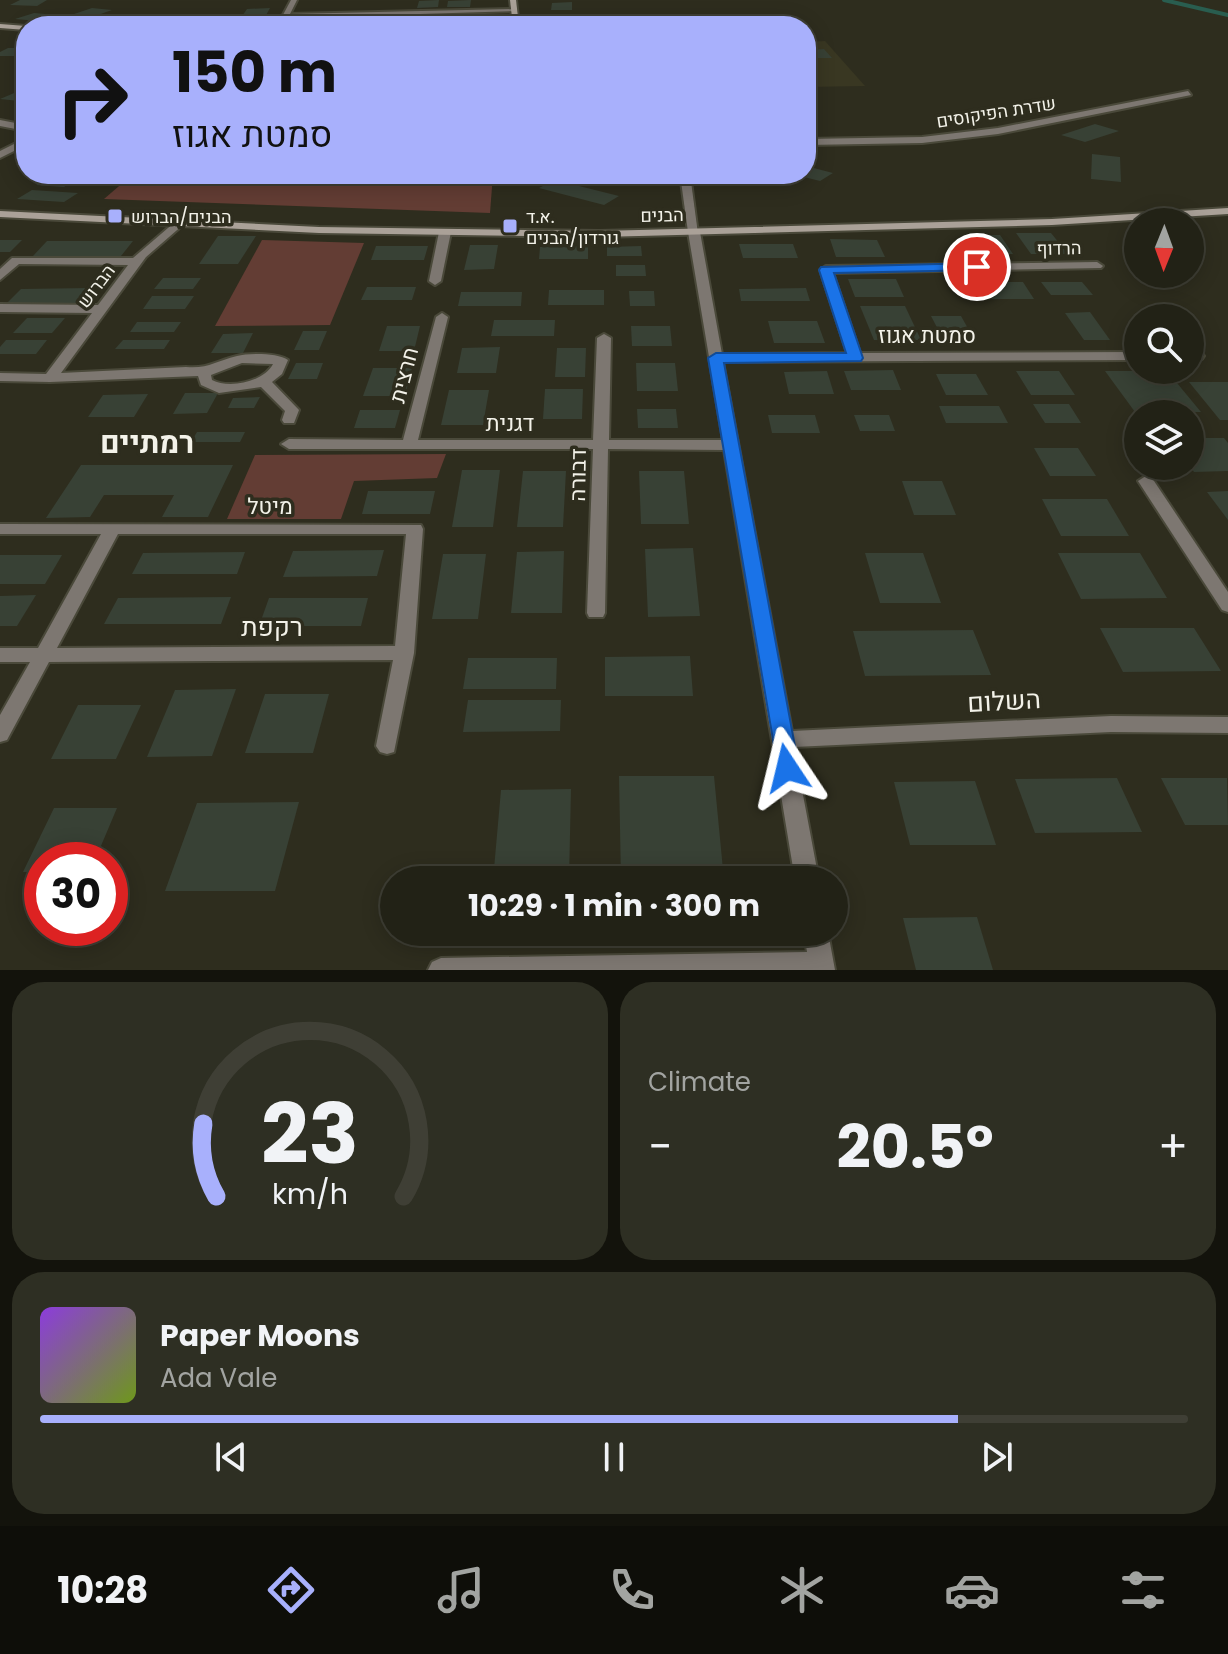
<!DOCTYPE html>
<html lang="en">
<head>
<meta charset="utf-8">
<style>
	body { margin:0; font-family:Poppins,Heebo,sans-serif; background:#2e2f23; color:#f1f3f6; height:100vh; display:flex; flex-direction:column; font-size:30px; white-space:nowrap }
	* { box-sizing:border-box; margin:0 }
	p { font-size:26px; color:#a2a4a1 }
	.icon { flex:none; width:44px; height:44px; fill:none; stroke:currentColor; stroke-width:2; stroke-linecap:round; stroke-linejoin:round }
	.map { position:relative; height:970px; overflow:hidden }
	.drawer { display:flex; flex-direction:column; gap:12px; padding:12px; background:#13130c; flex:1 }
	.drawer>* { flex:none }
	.guide { position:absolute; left:16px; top:16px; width:800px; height:168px; border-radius:32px; box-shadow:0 4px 20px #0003,0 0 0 2px #3f3f35; background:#a8b0fc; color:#111; overflow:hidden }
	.needle { width:52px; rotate:181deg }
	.controls { position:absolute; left:1124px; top:208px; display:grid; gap:16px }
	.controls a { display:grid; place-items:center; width:80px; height:80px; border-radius:50%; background:#222216; box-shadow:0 4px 20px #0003,0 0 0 2px #3f3f35; font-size:40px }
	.speed { position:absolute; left:24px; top:842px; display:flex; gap:16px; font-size:40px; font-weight:700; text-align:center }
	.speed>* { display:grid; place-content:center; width:104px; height:104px; border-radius:50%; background:#222216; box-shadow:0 4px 20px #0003,0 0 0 2px #3f3f35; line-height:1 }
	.speed .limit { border:12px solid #d22; background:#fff; color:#111 }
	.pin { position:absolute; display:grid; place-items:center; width:68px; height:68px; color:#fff; margin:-34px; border:4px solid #fff; border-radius:50%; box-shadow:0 2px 8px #0007 }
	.me { position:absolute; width:88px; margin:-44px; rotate:350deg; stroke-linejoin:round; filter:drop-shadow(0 0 6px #0008) }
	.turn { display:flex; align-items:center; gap:28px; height:168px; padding:0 24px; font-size:36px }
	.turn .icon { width:104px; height:104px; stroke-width:2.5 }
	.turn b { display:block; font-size:56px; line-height:68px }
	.big { font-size:60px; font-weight:700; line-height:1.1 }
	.drawer .widget { flex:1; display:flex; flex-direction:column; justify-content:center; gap:12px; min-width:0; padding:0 28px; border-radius:32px; background:#2e2f23 }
	.drawer .dial { align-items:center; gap:0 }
	.dial svg { height:208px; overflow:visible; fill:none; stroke:#3f3f35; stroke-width:7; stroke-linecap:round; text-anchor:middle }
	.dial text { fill:#f1f3f6; stroke:none }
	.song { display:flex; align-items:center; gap:24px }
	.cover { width:96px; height:96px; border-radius:12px; background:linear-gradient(135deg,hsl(270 70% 55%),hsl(80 70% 35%)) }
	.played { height:8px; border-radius:4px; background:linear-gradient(90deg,#a8b0fc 80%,#3f3f35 80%) }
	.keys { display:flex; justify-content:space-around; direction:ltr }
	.heat { display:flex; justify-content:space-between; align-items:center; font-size:44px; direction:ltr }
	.drawer .tiles { flex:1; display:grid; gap:12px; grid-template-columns:1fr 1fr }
	.widget:last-child { grid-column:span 2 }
	.trip { position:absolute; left:380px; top:866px; width:468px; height:80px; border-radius:40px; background:#222216; box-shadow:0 4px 20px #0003,0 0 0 2px #3f3f35; font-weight:700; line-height:80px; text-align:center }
	.tab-bar { display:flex; height:128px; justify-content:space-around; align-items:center; background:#0e0e09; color:#a2a4a1 }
	.tab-bar .icon { width:56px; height:56px }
	.tab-bar .current { color:#a8b0fc }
	.tab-bar b { font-size:36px; color:#f1f3f6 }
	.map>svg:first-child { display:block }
</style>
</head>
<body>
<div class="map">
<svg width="1228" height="970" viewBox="0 0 1228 970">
	<rect width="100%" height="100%" fill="#2e2d1e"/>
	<polygon fill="#393722" points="825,41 865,86 806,87 806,42"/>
	<g fill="#633d34">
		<polygon points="133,174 493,174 490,213 104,199"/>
		<polygon points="262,240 364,243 330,325 215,326"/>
		<polygon points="446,454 437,478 354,481 341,519 227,519 255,455"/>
	</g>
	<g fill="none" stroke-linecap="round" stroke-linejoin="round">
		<polyline stroke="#295d4f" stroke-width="4" points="1164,0 1228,15"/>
	</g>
	<g fill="#384135">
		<polygon points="20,0 47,0 37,6 10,5"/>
		<polygon points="439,0 438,7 417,8 419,1"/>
		<polygon points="471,0 470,7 447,7 448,1"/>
		<polygon points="572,2 572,10 551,10 552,3"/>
		<polygon points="92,8 112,10 95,16 74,14"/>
		<polygon points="270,8 264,19 240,19 247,9"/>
		<polygon points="34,13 56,15 38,21 15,19"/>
		<polygon points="578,15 612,15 612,19 578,20"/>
		<polygon points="110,16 132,18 111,26 83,26"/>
		<polygon points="491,16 491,24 472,24 472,17"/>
		<polygon points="365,18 362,25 340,26 343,19"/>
		<polygon points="373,18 394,18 392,25 370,25"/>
		<polygon points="335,19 333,24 293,25 295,20"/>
		<polygon points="704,19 709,26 653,26 650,20"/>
		<polygon points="143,20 165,22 153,26 126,26"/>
		<polygon points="8,48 26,48 26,56 0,56 0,52"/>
		<polygon points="824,49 832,58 815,58 808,50"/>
		<polygon points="26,88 26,98 19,101 0,99"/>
		<polygon points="1095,124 1119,131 1085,142 1061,135"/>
		<polygon points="1092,154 1120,157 1121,182 1091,179"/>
		<polygon points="806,166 833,173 820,181 796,175 806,174"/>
		<polygon points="50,176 77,178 64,187 36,185"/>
		<polygon points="555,180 619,196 604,205 539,188"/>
		<polygon points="32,190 78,193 64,202 17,199"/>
		<polygon points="1016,233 1051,233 1068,254 1031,254"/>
		<polygon points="966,235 1000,235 1013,254 979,254"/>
		<polygon points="218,236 256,236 238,264 199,264"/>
		<polygon points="830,239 877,240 885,257 836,257"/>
		<polygon points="0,240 22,240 10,252 0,252"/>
		<polygon points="47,241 133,241 121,256 33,256"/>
		<polygon points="739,244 793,244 798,258 743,258"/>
		<polygon points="470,245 498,245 494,269 464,270"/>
		<polygon points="376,246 428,246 424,260 371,260"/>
		<polygon points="588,246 588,259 539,259 540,247"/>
		<polygon points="641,246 642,256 607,256 607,247"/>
		<polygon points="616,265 645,265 646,276 616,276"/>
		<polygon points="163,278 201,278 193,289 154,289"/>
		<polygon points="848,279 896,279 904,297 855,297"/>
		<polygon points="981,282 1023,282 1034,299 992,299"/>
		<polygon points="1041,282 1082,282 1093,295 1051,295"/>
		<polygon points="367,287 416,287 412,300 361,300"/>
		<polygon points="91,288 78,304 6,304 21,289"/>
		<polygon points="806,288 810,301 741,301 739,289"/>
		<polygon points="549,290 604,290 604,305 548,305"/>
		<polygon points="629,291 654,291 655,306 630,306"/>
		<polygon points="461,292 522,292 521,306 458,306"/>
		<polygon points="152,296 194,296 185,309 143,309"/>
		<polygon points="860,306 905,306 921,340 874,340"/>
		<polygon points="1090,312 1110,340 1084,340 1065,313"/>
		<polygon points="931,316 961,316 974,339 943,339"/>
		<polygon points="27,318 65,318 52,333 13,333"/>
		<polygon points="494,320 555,320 554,336 491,336"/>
		<polygon points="768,321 817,321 825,343 774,343"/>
		<polygon points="137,322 181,322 174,332 130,332"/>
		<polygon points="387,326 420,326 414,351 379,351"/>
		<polygon points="631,326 670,326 672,346 632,346"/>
		<polygon points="303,331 327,331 319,350 294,350"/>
		<polygon points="253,333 243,353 211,353 223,334"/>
		<polygon points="6,340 47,340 36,354 0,354 0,347"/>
		<polygon points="123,340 170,340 164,349 115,349"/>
		<polygon points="500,347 496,373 457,373 462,348"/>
		<polygon points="557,348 586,348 585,377 555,377"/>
		<polygon points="296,363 323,363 317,379 288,379"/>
		<polygon points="636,363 675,363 678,391 637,391"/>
		<polygon points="373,368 412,368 405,396 363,396"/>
		<polygon points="893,370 901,390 851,390 844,371"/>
		<polygon points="827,371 834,394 789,394 784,372"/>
		<polygon points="1016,371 1059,371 1075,395 1031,395"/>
		<polygon points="1105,371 1167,371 1201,412 1135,412"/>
		<polygon points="936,374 976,374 988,395 946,395"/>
		<polygon points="1189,382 1228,382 1228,420 1220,420"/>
		<polygon points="545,389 583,389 582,419 543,419"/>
		<polygon points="449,390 489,390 483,425 441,425"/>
		<polygon points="185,393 218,393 207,413 173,414"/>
		<polygon points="148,394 134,417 88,417 103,395"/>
		<polygon points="260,397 254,408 228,408 233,398"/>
		<polygon points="1033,404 1069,404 1081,423 1045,423"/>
		<polygon points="939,406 999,406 1008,423 946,423"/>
		<polygon points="637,409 676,409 678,428 638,428"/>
		<polygon points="360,410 400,410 395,428 354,428"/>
		<polygon points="768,415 815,415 820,433 772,433"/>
		<polygon points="854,415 889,415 895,431 860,431"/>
		<polygon points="197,432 245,432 240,442 191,442"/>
		<polygon points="1190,438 1224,438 1228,443 1228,471 1194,472 1190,466"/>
		<polygon points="1034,448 1078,448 1096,476 1050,476"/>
		<polygon points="81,465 233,465 208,517 162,517 174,495 104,495 90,517 46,518"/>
		<polygon points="462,470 500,470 493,527 452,527"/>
		<polygon points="523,471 566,471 563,527 517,527"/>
		<polygon points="639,471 684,471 689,524 641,524"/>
		<polygon points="902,481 942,481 956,515 914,515"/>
		<polygon points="368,491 435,491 430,514 362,514"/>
		<polygon points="1228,491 1228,520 1207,492"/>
		<polygon points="1042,499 1107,499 1129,536 1061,536"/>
		<polygon points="693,548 700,616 648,617 645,549"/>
		<polygon points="384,550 377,576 283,577 293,551"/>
		<polygon points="564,551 562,613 511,613 517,552"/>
		<polygon points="245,552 237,574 132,574 143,553"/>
		<polygon points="865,553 923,553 941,603 880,603"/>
		<polygon points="1058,553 1140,553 1167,598 1081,599"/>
		<polygon points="443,554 486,554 478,619 432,619"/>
		<polygon points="0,555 62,555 45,584 0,584"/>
		<polygon points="36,595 17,626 0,626 0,596"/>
		<polygon points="231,597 221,624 104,624 118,598"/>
		<polygon points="269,598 368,598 361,626 259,626"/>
		<polygon points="1100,628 1194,628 1221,671 1123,672"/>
		<polygon points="973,630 991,675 865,676 853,631"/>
		<polygon points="690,656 693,696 605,696 605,657"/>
		<polygon points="468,658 557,658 556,689 463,689"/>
		<polygon points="236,689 212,756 147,757 175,690"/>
		<polygon points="265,694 329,694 313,753 245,753"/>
		<polygon points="468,700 561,700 560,731 463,732"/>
		<polygon points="78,705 141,705 116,759 51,759"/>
		<polygon points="619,776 714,776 724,880 621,880"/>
		<polygon points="1117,778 1142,832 1035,833 1015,779"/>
		<polygon points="1161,778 1227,778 1228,825 1185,825"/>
		<polygon points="975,781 996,845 910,845 894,782"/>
		<polygon points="571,789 569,880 493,880 501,790"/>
		<polygon points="299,802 275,891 165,891 197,803"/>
		<polygon points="54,808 117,808 95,860 42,860 42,872 23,872"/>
		<polygon points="977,917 993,970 916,970 903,918"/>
	</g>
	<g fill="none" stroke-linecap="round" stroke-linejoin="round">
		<defs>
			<g id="lane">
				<polygon points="1188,91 1191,95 998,134 922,143 806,145 806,139 922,137 998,128"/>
				<polygon points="680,174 690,174 698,234 688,232"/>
				<polygon points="445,229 451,232 441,281 435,285 429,281 439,232"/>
			</g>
			<g id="street">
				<polygon points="291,0 297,0 290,14 514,9 517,11 288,18 283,26 277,26"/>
				<polygon points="0,120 26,125 26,131 0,126"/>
				<polygon points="26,138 26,145 0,158 0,151"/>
				<path d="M175,222L184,224L146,257L61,373L186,367C208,369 216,361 237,356C249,353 278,353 288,360L282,374L272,382L299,410L294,423H284L282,420L285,411L261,387L219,393L201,385L198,376L50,382L0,381V373L46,374L92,313L0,312V304L98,305L128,265L19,264L0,280V269L12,258H133ZM242,363L273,364C264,382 229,389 212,380L211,375Z"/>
				<polygon points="694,229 700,232 722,354 847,353 820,270 826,266 1097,262 1103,266 1101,268 833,273 860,353 1138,352 1138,360 723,362 792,731 1111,716 1228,717 1228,733 1111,732 794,747 819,880 795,880 724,450 608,449 605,613 603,617 589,617 587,613 593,449 289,449 281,444 289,439 403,440 436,317 442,313 448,317 418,440 593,440 597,338 604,334 611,338 609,440 723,440 688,232"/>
				<polygon points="1190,352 1202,353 1204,356 1202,359 1190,360"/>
				<polygon points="1146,476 1152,478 1228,592 1228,612 1222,610 1138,481"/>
				<path d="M0,524L421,525L423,529L414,653L394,752L387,754L380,752L376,746L393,660L49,662L7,740L0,742V715L30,662H0V648H38L101,534H0ZM118,534H406L395,646L57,648Z"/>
				<polygon points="804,932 828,932 835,970 428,970 432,962 441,958 807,952"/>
			</g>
			<g id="secondary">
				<polygon points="510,0 516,0 519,26 513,26"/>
				<polygon points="0,24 26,26 26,30 0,28"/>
				<polygon points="1228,208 1228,214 1052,225 600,237 319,233 0,217 0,211 319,227 600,231 1052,219"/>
			</g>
		</defs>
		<use href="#lane" stroke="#4a493a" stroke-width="4"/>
		<use href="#street" stroke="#4a493a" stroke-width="4"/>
		<use href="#secondary" stroke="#4a493a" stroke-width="4"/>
		<use href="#lane" fill="#7d7771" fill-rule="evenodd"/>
		<use href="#street" fill="#7d7771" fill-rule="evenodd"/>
		<use href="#secondary" fill="#aaa198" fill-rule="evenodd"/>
	</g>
	<polygon fill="#1a73e8" stroke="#114b97" stroke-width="2" points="977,263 983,267 982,270 834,273 863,358 861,361 724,363 799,768 796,775 787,778 779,775 708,358 716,353 846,353 819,270 821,267"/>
	<g fill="#a8b0fc" stroke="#2e2d1e" stroke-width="3">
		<rect x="107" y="208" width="16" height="16" rx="4"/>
		<rect x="502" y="218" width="16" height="16" rx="4"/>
	</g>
	<g text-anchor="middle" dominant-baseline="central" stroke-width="7" stroke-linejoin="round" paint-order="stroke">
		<g font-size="18" fill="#f3f2e9" stroke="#2e2d1e">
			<text transform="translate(996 112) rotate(-9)">שדרת הפיקוסים</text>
			<text transform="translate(662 215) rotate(-1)">הבנים</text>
			<text transform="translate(1059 248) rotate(-1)">הרדוף</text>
			<text transform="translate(96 286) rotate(-53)">הברוש</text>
		</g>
		<g font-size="18" fill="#f3f2e9" stroke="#2e2d1e" text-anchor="start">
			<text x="131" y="216">הבנים/הברוש</text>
			<text x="526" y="216">א.ד.<tspan x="526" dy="21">גורדון/הבנים</tspan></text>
		</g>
		<g font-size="22" fill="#f3f2e9" stroke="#2e2d1e">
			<text x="927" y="335">סמטת אגוז</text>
			<text transform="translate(404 375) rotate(-75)">חרצית</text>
			<text x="510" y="423">דגנית</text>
			<text transform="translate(578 475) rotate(-89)">דבורה</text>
			<text x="270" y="506">מיטל</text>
		</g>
		<g font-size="26" fill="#f3f2e9" stroke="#2e2d1e">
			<text x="272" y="627">רקפת</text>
			<text transform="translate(1004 701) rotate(-3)">השלום</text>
		</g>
		<g font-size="30" font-weight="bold" fill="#f3f2e9" stroke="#2e2d1e">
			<text x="147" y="442">רמתיים</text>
		</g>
	</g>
</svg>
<div class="controls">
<a><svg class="needle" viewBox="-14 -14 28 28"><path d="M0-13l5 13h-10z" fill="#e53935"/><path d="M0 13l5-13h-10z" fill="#a2a4a1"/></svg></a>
<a><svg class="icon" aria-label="search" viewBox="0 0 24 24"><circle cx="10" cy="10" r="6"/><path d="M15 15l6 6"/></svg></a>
<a><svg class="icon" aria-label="layers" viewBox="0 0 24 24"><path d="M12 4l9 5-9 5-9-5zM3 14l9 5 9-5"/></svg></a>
</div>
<div class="speed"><div class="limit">30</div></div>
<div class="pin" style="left:977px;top:267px;background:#d93025"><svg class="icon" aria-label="arrive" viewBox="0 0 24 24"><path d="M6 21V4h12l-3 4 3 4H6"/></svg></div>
<svg class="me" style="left:787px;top:768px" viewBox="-20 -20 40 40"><path d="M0-17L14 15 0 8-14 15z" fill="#1a73e8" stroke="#fff" stroke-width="4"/></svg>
<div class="trip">10:29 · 1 min · 300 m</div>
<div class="guide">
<div class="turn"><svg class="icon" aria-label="right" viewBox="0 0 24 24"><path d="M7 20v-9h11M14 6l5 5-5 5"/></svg><div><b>150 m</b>סמטת אגוז</div></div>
</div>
</div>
<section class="drawer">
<div class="tiles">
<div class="widget dial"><svg viewBox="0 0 100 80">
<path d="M14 69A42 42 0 1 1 86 69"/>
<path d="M14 69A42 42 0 0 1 9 41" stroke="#a8b0fc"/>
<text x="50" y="56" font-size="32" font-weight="700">23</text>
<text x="50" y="72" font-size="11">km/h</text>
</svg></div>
<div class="widget"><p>Climate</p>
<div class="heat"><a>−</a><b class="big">20.5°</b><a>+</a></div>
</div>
<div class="widget">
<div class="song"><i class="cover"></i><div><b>Paper Moons</b><p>Ada Vale</p></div></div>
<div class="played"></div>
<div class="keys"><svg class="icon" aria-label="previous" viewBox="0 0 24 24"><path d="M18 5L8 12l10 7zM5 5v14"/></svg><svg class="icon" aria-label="pause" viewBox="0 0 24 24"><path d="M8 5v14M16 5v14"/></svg><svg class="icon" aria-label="next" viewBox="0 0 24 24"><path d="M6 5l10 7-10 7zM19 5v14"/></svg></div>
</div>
</div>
</section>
<nav class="tab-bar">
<b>10:28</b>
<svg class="icon current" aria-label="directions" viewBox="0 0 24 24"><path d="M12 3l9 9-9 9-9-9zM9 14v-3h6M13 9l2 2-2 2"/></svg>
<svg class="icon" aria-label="music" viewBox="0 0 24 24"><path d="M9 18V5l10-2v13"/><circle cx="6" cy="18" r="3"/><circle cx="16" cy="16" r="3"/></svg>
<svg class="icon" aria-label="phone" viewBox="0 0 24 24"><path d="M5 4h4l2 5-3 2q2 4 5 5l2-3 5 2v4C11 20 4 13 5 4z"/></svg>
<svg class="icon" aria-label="climate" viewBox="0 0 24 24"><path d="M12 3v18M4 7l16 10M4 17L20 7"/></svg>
<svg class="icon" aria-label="car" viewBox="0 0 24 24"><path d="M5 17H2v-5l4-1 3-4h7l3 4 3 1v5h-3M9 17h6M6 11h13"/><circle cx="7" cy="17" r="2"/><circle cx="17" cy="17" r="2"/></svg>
<svg class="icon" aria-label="filters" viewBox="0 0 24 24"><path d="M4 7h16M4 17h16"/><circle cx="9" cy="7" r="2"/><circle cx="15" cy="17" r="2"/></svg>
</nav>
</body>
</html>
